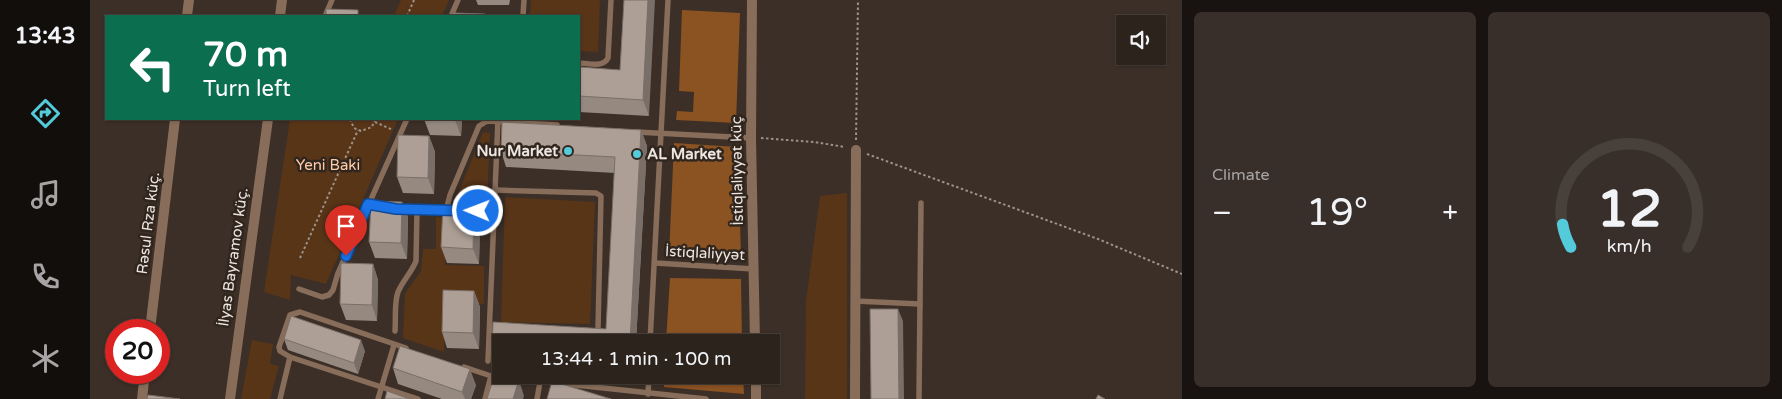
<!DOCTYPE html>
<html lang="en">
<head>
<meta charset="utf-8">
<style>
	body { margin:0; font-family:"Varela Round",sans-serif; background:#382f2a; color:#f1f3f6; height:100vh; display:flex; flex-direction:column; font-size:19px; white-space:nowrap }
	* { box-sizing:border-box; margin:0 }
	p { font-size:16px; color:#a6a4a4 }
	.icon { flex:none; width:28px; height:28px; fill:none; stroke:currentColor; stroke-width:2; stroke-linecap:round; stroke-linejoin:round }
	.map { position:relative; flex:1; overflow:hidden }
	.panel { display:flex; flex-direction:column; gap:12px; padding:12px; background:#181310; width:600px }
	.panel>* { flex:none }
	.guide { position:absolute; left:15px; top:15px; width:475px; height:105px; border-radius:0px; box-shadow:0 1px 4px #0004,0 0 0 1px #48403b; background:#0b6e4f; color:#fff; overflow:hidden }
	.fabs { position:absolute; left:1026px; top:15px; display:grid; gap:10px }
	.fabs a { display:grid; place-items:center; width:50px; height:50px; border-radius:0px; background:#2c231d; box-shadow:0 1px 4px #0004,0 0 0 1px #48403b; font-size:25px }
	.speed { position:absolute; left:15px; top:319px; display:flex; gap:10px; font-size:25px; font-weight:700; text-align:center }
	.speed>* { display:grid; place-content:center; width:65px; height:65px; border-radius:50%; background:#2c231d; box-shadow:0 1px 4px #0004,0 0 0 1px #48403b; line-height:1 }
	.speed .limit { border:8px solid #d22; background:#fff; color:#111 }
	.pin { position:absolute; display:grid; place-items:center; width:42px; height:42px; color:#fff; margin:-51px -21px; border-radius:50% 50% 50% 0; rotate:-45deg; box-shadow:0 0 5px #0007 }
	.pin .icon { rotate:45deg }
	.me { position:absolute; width:55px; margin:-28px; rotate:271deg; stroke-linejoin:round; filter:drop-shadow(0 0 4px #0008) }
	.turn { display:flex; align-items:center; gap:18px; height:105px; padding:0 15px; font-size:22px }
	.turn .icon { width:65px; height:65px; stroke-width:2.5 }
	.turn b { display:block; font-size:35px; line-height:42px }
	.big { font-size:38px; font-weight:600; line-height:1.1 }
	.panel .tile { flex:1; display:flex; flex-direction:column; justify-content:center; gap:8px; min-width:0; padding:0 18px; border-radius:8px; background:#382f2a }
	.panel .dial { align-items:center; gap:0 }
	.dial svg { height:130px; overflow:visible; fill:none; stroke:#48403b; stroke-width:7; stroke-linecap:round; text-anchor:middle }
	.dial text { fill:#f1f3f6; stroke:none }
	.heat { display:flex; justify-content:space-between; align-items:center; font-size:28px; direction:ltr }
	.panel .tiles { flex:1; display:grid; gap:12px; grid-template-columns:repeat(2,1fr) }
	.trip { position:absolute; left:402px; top:334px; width:288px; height:50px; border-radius:0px; background:#2c231d; box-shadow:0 1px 4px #0004,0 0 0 1px #48403b; font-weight:600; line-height:50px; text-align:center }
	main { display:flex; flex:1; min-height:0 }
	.tabs { display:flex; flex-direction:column; width:90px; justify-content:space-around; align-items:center; background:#120e0c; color:#a6a4a4 }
	.tabs .icon { width:35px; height:35px }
	.tabs .active { color:#53cbdb }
	.tabs b { font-size:22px; color:#f1f3f6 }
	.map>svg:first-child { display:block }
</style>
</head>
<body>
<main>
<nav class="tabs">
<b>13:43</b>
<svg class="icon active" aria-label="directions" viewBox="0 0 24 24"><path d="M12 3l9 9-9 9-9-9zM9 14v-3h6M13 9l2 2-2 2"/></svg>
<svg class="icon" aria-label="music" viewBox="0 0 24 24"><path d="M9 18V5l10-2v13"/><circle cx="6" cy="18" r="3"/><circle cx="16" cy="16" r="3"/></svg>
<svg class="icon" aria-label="phone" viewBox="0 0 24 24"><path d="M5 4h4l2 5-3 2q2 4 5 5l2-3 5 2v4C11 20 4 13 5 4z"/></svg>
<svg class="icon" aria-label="climate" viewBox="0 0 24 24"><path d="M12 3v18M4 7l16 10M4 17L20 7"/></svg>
</nav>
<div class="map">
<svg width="1092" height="399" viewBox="0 0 1092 399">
	<rect width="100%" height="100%" fill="#3b2f27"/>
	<g fill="#593518">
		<polygon points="311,0 359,0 352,16 304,16"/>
		<polygon points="441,0 510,0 508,52 489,51 489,16 440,16"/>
		<polygon points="200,119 308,119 236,284 201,275 200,300 174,292"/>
		<polygon points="393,132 400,133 397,203 365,201"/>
		<polygon points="757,193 757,399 715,399 716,301 730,196"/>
		<polygon points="415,197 505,202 500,324 411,322"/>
		<polygon points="346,217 356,218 355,265 394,266 394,304 354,303 354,352 313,338 315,294 331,271 333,249 346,249"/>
		<polygon points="162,340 183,344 180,364 189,366 180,399 151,399"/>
	</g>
	<g fill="#8b5222">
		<polygon points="592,10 650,13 646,123 586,120 587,111 603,112 604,92 589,91"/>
		<polygon points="584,143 648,147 651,258 579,255"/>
		<polygon points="580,278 651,279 652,342 576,342"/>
		<polygon points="574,375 653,375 654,394 574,387"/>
	</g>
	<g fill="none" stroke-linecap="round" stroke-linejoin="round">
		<g stroke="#9c938c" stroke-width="2" stroke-dasharray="2.5 2.5" stroke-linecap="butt">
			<polyline points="317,16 324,0"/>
			<polyline points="260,119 264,128 271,131 282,127 285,119"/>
			<polyline points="285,122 303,130"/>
			<polyline points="671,138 724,142 755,147"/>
			<polyline points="766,140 768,0"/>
			<polyline points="777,154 1008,239 1092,274"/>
			<polyline points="210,258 268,130"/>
		</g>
		<g stroke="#886d5a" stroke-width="5.5">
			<polyline points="235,16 242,0"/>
			<polyline points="361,16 368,0"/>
			<polyline points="433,16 434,0"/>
			<path d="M489,63C499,63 513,68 518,58L521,0"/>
			<polyline points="546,132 661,138"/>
			<polyline points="405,190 506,193 511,196 508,329 504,333"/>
			<polyline points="307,209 358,211"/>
			<polyline points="356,211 360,195 389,126 397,121 467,125"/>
			<polyline points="380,211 404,212"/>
			<polyline points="565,263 664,269"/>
			<polyline points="209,289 232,297 239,295 243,290 248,273 317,119"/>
			<polyline points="765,301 830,304"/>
			<path d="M305,331C306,319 304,303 308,292C313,280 322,272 326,261L327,210"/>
			<polyline points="560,342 578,0"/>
			<polyline points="200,357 328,399"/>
			<polyline points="398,361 408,119"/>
			<polyline points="374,367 401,376 411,377"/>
			<polyline points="420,378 616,399"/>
			<polyline points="558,394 559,375"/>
			<polyline points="190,399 200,357 190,351 189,347 200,315 210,312 316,348"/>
			<polyline points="288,399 304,345"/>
			<polyline points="395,399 401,376"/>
			<polyline points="447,399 450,382"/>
			<polyline points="829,399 831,203"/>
		</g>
		<g stroke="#886d5a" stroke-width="10">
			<polyline points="662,0 661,138 665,342"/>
			<polyline points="97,16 99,0"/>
			<polyline points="190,16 192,0"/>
			<polyline points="60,330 85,119"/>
			<polyline points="666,375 666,399"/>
			<polyline points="52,399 55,372"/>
			<polyline points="140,399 178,119"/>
			<polyline points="765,399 766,150"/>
		</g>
	</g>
	<g fill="#958980">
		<polygon points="386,0 420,0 419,5 388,5"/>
		<polygon points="534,0 559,116 489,112 489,67 530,70"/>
		<polygon points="334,119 372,119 371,136 340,135"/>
		<polygon points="412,122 551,130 557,146 546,342 411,342 411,367 408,367 402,351 403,322 516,329 525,173 416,167 411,151"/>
		<polygon points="339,136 345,152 344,194 313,193 307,177"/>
		<polygon points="312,202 318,217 317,259 285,258 279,242"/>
		<polygon points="390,223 389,264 357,263 351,247"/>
		<polygon points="283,264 288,280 287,321 256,320 250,304"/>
		<polygon points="384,291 390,307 389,349 357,348 352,332"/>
		<polygon points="194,339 275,351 268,374 198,350"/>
		<polygon points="303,368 386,385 381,399 352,399 308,384"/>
	</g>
	<g fill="#796f68">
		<polygon points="558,0 565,0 559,116 553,100"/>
		<polygon points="366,119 372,119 371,136 365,120"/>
		<polygon points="551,130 557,146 546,342 540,342"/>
		<polygon points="339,136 345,152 344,194 338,178"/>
		<polygon points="312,202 318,217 317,259 311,243"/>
		<polygon points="384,207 390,223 389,264 383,249"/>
		<polygon points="283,264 288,280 287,321 282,305"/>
		<polygon points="384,291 390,307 389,349 383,333"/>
		<polygon points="808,309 813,321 814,399 809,399"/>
		<polygon points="271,340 275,351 268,374 264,363"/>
		<polygon points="380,369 386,385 381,399 375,399 372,392"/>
		<polygon points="429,380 434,396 433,399 423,399"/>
	</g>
	<g fill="#ad9f95" stroke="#796f68">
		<polygon points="534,0 558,0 553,100 489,96 489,67 530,70"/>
		<polygon points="236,9 268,10 268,16 236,16"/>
		<polygon points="363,13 395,14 395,16 363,16"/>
		<polygon points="334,119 366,119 365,120"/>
		<polygon points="412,122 551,130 540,342 411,342 411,352 402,351 403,322 516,329 525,157 411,151"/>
		<polygon points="308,135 339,136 338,178 307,177"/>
		<polygon points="281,201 312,202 311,243 279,242"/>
		<polygon points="353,206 384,207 383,249 351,247"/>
		<polygon points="251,263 283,264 282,305 250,304"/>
		<polygon points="353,290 384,291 383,333 352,332"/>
		<polygon points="780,309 808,309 809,399 781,399"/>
		<polygon points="201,316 271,340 264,363 194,339"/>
		<polygon points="310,346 380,369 372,392 303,368"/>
		<polygon points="405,373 429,380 423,399 397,399"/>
		<polygon points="462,381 521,399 457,399"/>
		<polygon points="297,391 320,399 295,399"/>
		<polygon points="58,395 90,399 57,399"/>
		<polygon points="1008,395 1015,399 1006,399"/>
	</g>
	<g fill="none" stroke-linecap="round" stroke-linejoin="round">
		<defs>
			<polyline id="route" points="256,256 278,204 306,209 388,211"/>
		</defs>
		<use href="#route" stroke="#114b97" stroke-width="12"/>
		<use href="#route" stroke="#1a73e8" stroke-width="9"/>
	</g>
	<g fill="#53cbdb" stroke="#31261e" stroke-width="2">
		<circle cx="478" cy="151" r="5"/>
		<circle cx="547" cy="154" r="5"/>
	</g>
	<g text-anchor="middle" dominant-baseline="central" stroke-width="5" stroke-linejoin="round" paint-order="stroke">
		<g font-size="15" font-weight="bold" fill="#ede5e0" stroke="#31261e" text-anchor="end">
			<text x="468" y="151">Nur Market</text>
			<text x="557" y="154" text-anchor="start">AL Market</text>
		</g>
		<g font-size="15" fill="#ffcba6" stroke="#31261e">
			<text x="238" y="165">Yeni Baki</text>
		</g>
		<g font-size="15" fill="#ede5e0" stroke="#31261e">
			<text transform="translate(647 171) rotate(-91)">İstiqlaliyyət küç</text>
			<text transform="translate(58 223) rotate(-83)">Rəsul Rza küç.</text>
			<text transform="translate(615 253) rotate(3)">İstiqlaliyyət</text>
			<text transform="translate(143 257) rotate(-82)">İlyas Bayramov küç.</text>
		</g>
	</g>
</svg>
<div class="fabs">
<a><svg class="icon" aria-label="sound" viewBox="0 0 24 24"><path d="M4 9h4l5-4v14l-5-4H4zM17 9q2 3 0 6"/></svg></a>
</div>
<div class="speed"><div class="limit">20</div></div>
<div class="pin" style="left:256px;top:256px;background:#d93025"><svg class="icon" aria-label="arrive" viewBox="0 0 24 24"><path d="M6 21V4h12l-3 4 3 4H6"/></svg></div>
<svg class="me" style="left:388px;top:211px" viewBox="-20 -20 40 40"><circle r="17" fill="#1a73e8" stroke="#fff" stroke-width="3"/><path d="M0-11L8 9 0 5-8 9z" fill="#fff"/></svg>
<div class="trip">13:44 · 1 min · 100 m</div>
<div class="guide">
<div class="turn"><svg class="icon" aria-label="left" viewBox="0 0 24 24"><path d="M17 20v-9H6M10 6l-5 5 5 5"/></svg><div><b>70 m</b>Turn left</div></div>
</div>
</div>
<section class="panel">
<div class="tiles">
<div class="tile"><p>Climate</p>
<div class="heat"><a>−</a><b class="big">19°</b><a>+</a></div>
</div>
<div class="tile dial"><svg viewBox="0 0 100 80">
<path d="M14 69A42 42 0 1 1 86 69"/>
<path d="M14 69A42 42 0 0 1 9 55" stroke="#53cbdb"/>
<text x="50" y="56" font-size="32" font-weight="700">12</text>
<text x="50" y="72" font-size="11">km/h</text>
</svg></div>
</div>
</section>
</main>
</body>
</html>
